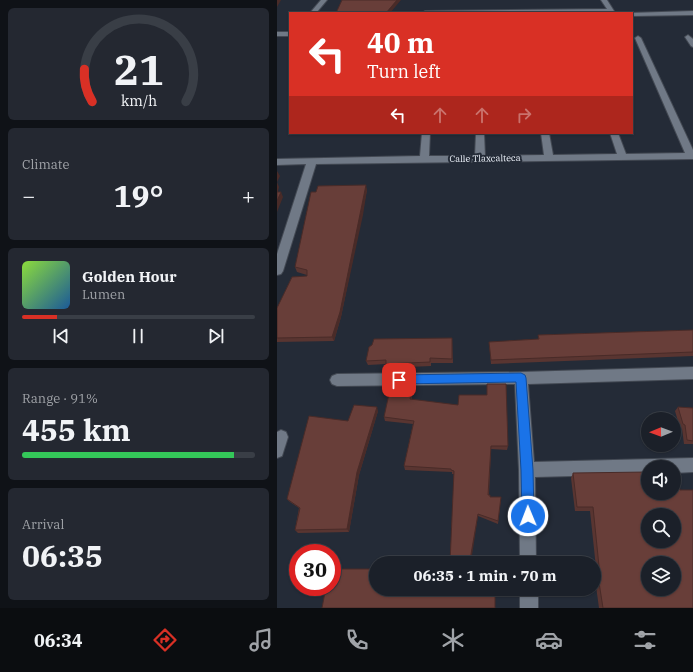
<!DOCTYPE html>
<html lang="en">
<head>
<meta charset="utf-8">
<style>
	body { margin:0; font-family:"IBM Plex Serif",serif; background:#242831; color:#f1f3f6; height:100vh; display:flex; flex-direction:column; font-size:15px; white-space:nowrap }
	* { box-sizing:border-box; margin:0 }
	p { font-size:13px; color:#a0a3a8 }
	.icon { flex:none; width:22px; height:22px; fill:none; stroke:currentColor; stroke-width:2; stroke-linecap:round; stroke-linejoin:round }
	.map { position:relative; flex:1; overflow:hidden }
	.drawer { display:flex; flex-direction:column; gap:8px; padding:8px; background:#0f1217; width:277px }
	.drawer>* { flex:none }
	.banner { position:absolute; left:12px; top:12px; width:344px; height:122px; border-radius:0px; box-shadow:0 1px 3px #0004,0 0 0 1px #393e46; background:#d93025; color:#fff; overflow:hidden }
	.needle { width:26px; rotate:269deg }
	.fabs { position:absolute; left:364px; top:412px; display:grid; gap:8px }
	.fabs a { display:grid; place-items:center; width:40px; height:40px; border-radius:50%; background:#1b2029; box-shadow:0 1px 3px #0004,0 0 0 1px #393e46; font-size:20px }
	.speed { position:absolute; left:12px; top:544px; display:flex; gap:8px; font-size:20px; font-weight:700; text-align:center }
	.speed>* { display:grid; place-content:center; width:52px; height:52px; border-radius:50%; background:#1b2029; box-shadow:0 1px 3px #0004,0 0 0 1px #393e46; line-height:1 }
	.speed .limit { border:6px solid #d22; background:#fff; color:#111 }
	.pin { position:absolute; display:grid; place-items:center; width:34px; height:34px; color:#fff; margin:-17px; border-radius:8px; box-shadow:0 2px 6px #0006 }
	.me { position:absolute; width:44px; margin:-22px; rotate:359deg; stroke-linejoin:round; filter:drop-shadow(0 0 3px #0008) }
	.turn { display:flex; align-items:center; gap:14px; height:84px; padding:0 12px; font-size:18px }
	.turn .icon { width:52px; height:52px; stroke-width:2.5 }
	.turn b { display:block; font-size:28px; line-height:34px }
	.lanes { display:flex; align-items:center; height:38px; padding:0 12px; background:#0003; justify-content:center; gap:20px; direction:ltr }
	.lanes .off { opacity:.35 }
	.big { font-size:30px; font-weight:800; line-height:1.1 }
	.drawer .widget { flex:1; display:flex; flex-direction:column; justify-content:center; gap:6px; min-width:0; padding:0 14px; border-radius:6px; background:#242831 }
	.drawer .dial { align-items:center; gap:0 }
	.dial svg { height:104px; overflow:visible; fill:none; stroke:#393e46; stroke-width:7; stroke-linecap:round; text-anchor:middle }
	.dial text { fill:#f1f3f6; stroke:none }
	.song { display:flex; align-items:center; gap:12px }
	.cover { width:48px; height:48px; border-radius:6px; background:linear-gradient(135deg,hsl(90 70% 55%),hsl(210 70% 35%)) }
	.played { height:4px; border-radius:2px; background:linear-gradient(90deg,#d93025 15%,#393e46 15%) }
	.keys { display:flex; justify-content:space-around; direction:ltr }
	.heat { display:flex; justify-content:space-between; align-items:center; font-size:22px; direction:ltr }
	.charge { height:6px; border-radius:3px; background:linear-gradient(90deg,#34c759 91%,#393e46 0) }
	.trip { position:absolute; left:92px; top:556px; width:232px; height:40px; border-radius:20px; background:#1b2029; box-shadow:0 1px 3px #0004,0 0 0 1px #393e46; font-weight:800; line-height:40px; text-align:center }
	.menu { display:flex; height:64px; justify-content:space-around; align-items:center; background:#0b0d10; color:#a0a3a8 }
	.menu .icon { width:28px; height:28px }
	.menu .selected { color:#d93025 }
	.menu b { font-size:18px; color:#f1f3f6 }
	main { display:flex; flex:1; min-height:0 }
	.map>svg:first-child { display:block }
</style>
</head>
<body>
<main>
<section class="drawer">
<div class="widget dial"><svg viewBox="0 0 100 80">
<path d="M14 69A42 42 0 1 1 86 69"/>
<path d="M14 69A42 42 0 0 1 8 44" stroke="#d93025"/>
<text x="50" y="56" font-size="32" font-weight="700">21</text>
<text x="50" y="72" font-size="11">km/h</text>
</svg></div>
<div class="widget"><p>Climate</p>
<div class="heat"><a>−</a><b class="big">19°</b><a>+</a></div>
</div>
<div class="widget">
<div class="song"><i class="cover"></i><div><b>Golden Hour</b><p>Lumen</p></div></div>
<div class="played"></div>
<div class="keys"><svg class="icon" aria-label="previous" viewBox="0 0 24 24"><path d="M18 5L8 12l10 7zM5 5v14"/></svg><svg class="icon" aria-label="pause" viewBox="0 0 24 24"><path d="M8 5v14M16 5v14"/></svg><svg class="icon" aria-label="next" viewBox="0 0 24 24"><path d="M6 5l10 7-10 7zM19 5v14"/></svg></div>
</div>
<div class="widget"><p>Range · 91%</p><b class="big">455 km</b><div class="charge"></div></div>
<div class="widget"><p>Arrival</p><b class="big">06:35</b></div>
</section>
<div class="map">
<svg width="416" height="608" viewBox="0 0 416 608">
	<rect width="100%" height="100%" fill="#242b37"/>
	<g fill="none" stroke-linecap="round" stroke-linejoin="round">
		<defs>
			<g id="minor">
				<polygon points="44,0 50,0 39,13 33,13"/>
				<polygon points="324,0 330,0 337,11 336,12 145,13 148,11 330,9"/>
				<polygon points="416,11 416,15 355,16 355,13 352,13"/>
				<rect x="0" y="32" width="13" height="4"/>
				<polygon points="411,35 416,39 416,47 414,46 408,37"/>
				<polygon points="361,36 364,38 416,150 416,159 39,164 6,271 4,274 0,275 0,254 29,164 0,165 0,159 143,156 145,133 153,133 152,156 198,156 199,133 207,133 208,156 267,155 264,133 272,133 276,155 340,154 333,133 341,133 349,154 408,153 358,38"/>
				<polygon points="416,367 416,379 251,384 257,462 416,458 416,472 397,473 397,467 371,467 371,474 258,477 259,563 243,563 242,470 238,384 60,386 55,384 53,380 55,376 60,374 244,372"/>
				<polygon points="4,430 9,432 11,437 5,456 0,458 0,432"/>
				<rect x="243" y="589" width="18" height="19"/>
			</g>
		</defs>
		<use href="#minor" stroke="#434953" stroke-width="2"/>
		<use href="#minor" fill="#707986" fill-rule="evenodd"/>
	</g>
	<g fill="#593531">
		<polygon points="90,190 64,317 57,341 0,342 0,308 30,276 30,275 20,272 18,267"/>
		<polygon points="416,330 416,356 214,364 212,342 261,339 261,335"/>
		<polygon points="175,338 176,363 154,363 154,366 110,368 109,364 91,365 89,361"/>
		<polygon points="134,394 135,399 231,446 230,450 214,449 212,495 213,497 224,497 221,524 201,516 173,563 177,474 175,474 175,472 128,470 127,466 136,424 108,421 107,417"/>
		<polygon points="401,407 416,408 416,444 407,444 405,429 403,428 398,411"/>
		<polygon points="101,411 82,475 72,532 21,533 18,530 22,508 13,502 10,499 71,421"/>
		<polygon points="296,473 416,608 322,608 318,579 320,577 313,511 298,511 294,478"/>
	</g>
	<g fill="#492b28">
		<polygon points="0,0 4,0 0,7"/>
		<polygon points="120,0 124,0 113,13 109,13"/>
		<polygon points="0,171 3,176 0,182 2,187 0,195"/>
		<polygon points="89,185 90,190 86,215 64,317 57,341 55,337"/>
		<polygon points="4,192 6,197 0,212 0,201"/>
		<polygon points="100,407 101,411 82,475 72,532 70,529 80,472"/>
		<polygon points="201,514 201,516 194,562 193,560"/>
	</g>
	<g fill="#683e39" stroke="#492b28" fill-rule="evenodd">
		<polygon points="65,0 120,0 109,13 59,13"/>
		<polygon points="89,185 63,312 55,337 0,338 0,308 15,277 30,276 30,270 18,267 34,192 39,192 41,186"/>
		<polygon points="0,192 4,192 0,201"/>
		<polygon points="416,330 416,352 214,360 212,342 262,339 261,335"/>
		<polygon points="175,338 175,359 153,358 153,362 109,364 109,360 89,361 92,347 95,345 97,339"/>
		<polygon points="210,384 229,384 231,446 214,446 211,495 213,495 213,497 224,497 221,521 201,514 193,560 213,560 213,563 173,563 177,471 174,470 174,469 127,466 137,421 107,417 112,394 134,394 133,399 181,405 182,395 210,395"/>
		<polygon points="77,405 100,407 80,472 70,529 18,530 23,508 10,499 32,416 71,421"/>
		<polygon points="401,407 416,408 416,441 410,440 408,425 406,424"/>
		<path d="M371,472V493H397V472H399L403,490H416V608H326L321,576H323L316,507H300L296,473ZM371,515H397V541H371ZM371,563H397V589H371Z"/>
		<polygon points="55,569 99,569 99,589 218,589 218,608 45,608 49,587 55,587"/>
	</g>
	<polygon fill="#1a73e8" stroke="#114b97" points="244,373 248,375 249,378 256,470 257,516 255,521 251,522 246,521 245,516 244,470 239,382 122,384 118,383 117,380 118,376 122,375"/>
	<g text-anchor="middle" dominant-baseline="central" stroke-width="4" stroke-linejoin="round" paint-order="stroke">
		<g font-size="9" fill="#eff4fc" stroke="#242b37">
			<text transform="translate(208 158) rotate(-1)">Calle Tlaxcalteca</text>
		</g>
	</g>
</svg>
<div class="fabs">
<a><svg class="needle" viewBox="-14 -14 28 28"><path d="M0-13l5 13h-10z" fill="#e53935"/><path d="M0 13l5-13h-10z" fill="#a0a3a8"/></svg></a>
<a><svg class="icon" aria-label="sound" viewBox="0 0 24 24"><path d="M4 9h4l5-4v14l-5-4H4zM17 9q2 3 0 6"/></svg></a>
<a><svg class="icon" aria-label="search" viewBox="0 0 24 24"><circle cx="10" cy="10" r="6"/><path d="M15 15l6 6"/></svg></a>
<a><svg class="icon" aria-label="layers" viewBox="0 0 24 24"><path d="M12 4l9 5-9 5-9-5zM3 14l9 5 9-5"/></svg></a>
</div>
<div class="speed"><div class="limit">30</div></div>
<div class="pin" style="left:122px;top:380px;background:#d93025"><svg class="icon" aria-label="arrive" viewBox="0 0 24 24"><path d="M6 21V4h12l-3 4 3 4H6"/></svg></div>
<svg class="me" style="left:251px;top:516px" viewBox="-20 -20 40 40"><circle r="17" fill="#1a73e8" stroke="#fff" stroke-width="3"/><path d="M0-11L8 9 0 5-8 9z" fill="#fff"/></svg>
<div class="trip">06:35 · 1 min · 70 m</div>
<div class="banner">
<div class="turn"><svg class="icon" aria-label="left" viewBox="0 0 24 24"><path d="M17 20v-9H6M10 6l-5 5 5 5"/></svg><div><b>40 m</b>Turn left</div></div>
<div class="lanes"><svg class="icon" aria-label="left" viewBox="0 0 24 24"><path d="M17 20v-9H6M10 6l-5 5 5 5"/></svg><svg class="icon off" aria-label="ahead" viewBox="0 0 24 24"><path d="M12 20V5M6 11l6-6 6 6"/></svg><svg class="icon off" aria-label="ahead" viewBox="0 0 24 24"><path d="M12 20V5M6 11l6-6 6 6"/></svg><svg class="icon off" aria-label="right" viewBox="0 0 24 24"><path d="M7 20v-9h11M14 6l5 5-5 5"/></svg></div>
</div>
</div>
</main>
<nav class="menu">
<b>06:34</b>
<svg class="icon selected" aria-label="directions" viewBox="0 0 24 24"><path d="M12 3l9 9-9 9-9-9zM9 14v-3h6M13 9l2 2-2 2"/></svg>
<svg class="icon" aria-label="music" viewBox="0 0 24 24"><path d="M9 18V5l10-2v13"/><circle cx="6" cy="18" r="3"/><circle cx="16" cy="16" r="3"/></svg>
<svg class="icon" aria-label="phone" viewBox="0 0 24 24"><path d="M5 4h4l2 5-3 2q2 4 5 5l2-3 5 2v4C11 20 4 13 5 4z"/></svg>
<svg class="icon" aria-label="climate" viewBox="0 0 24 24"><path d="M12 3v18M4 7l16 10M4 17L20 7"/></svg>
<svg class="icon" aria-label="car" viewBox="0 0 24 24"><path d="M5 17H2v-5l4-1 3-4h7l3 4 3 1v5h-3M9 17h6M6 11h13"/><circle cx="7" cy="17" r="2"/><circle cx="17" cy="17" r="2"/></svg>
<svg class="icon" aria-label="filters" viewBox="0 0 24 24"><path d="M4 7h16M4 17h16"/><circle cx="9" cy="7" r="2"/><circle cx="15" cy="17" r="2"/></svg>
</nav>
</body>
</html>
